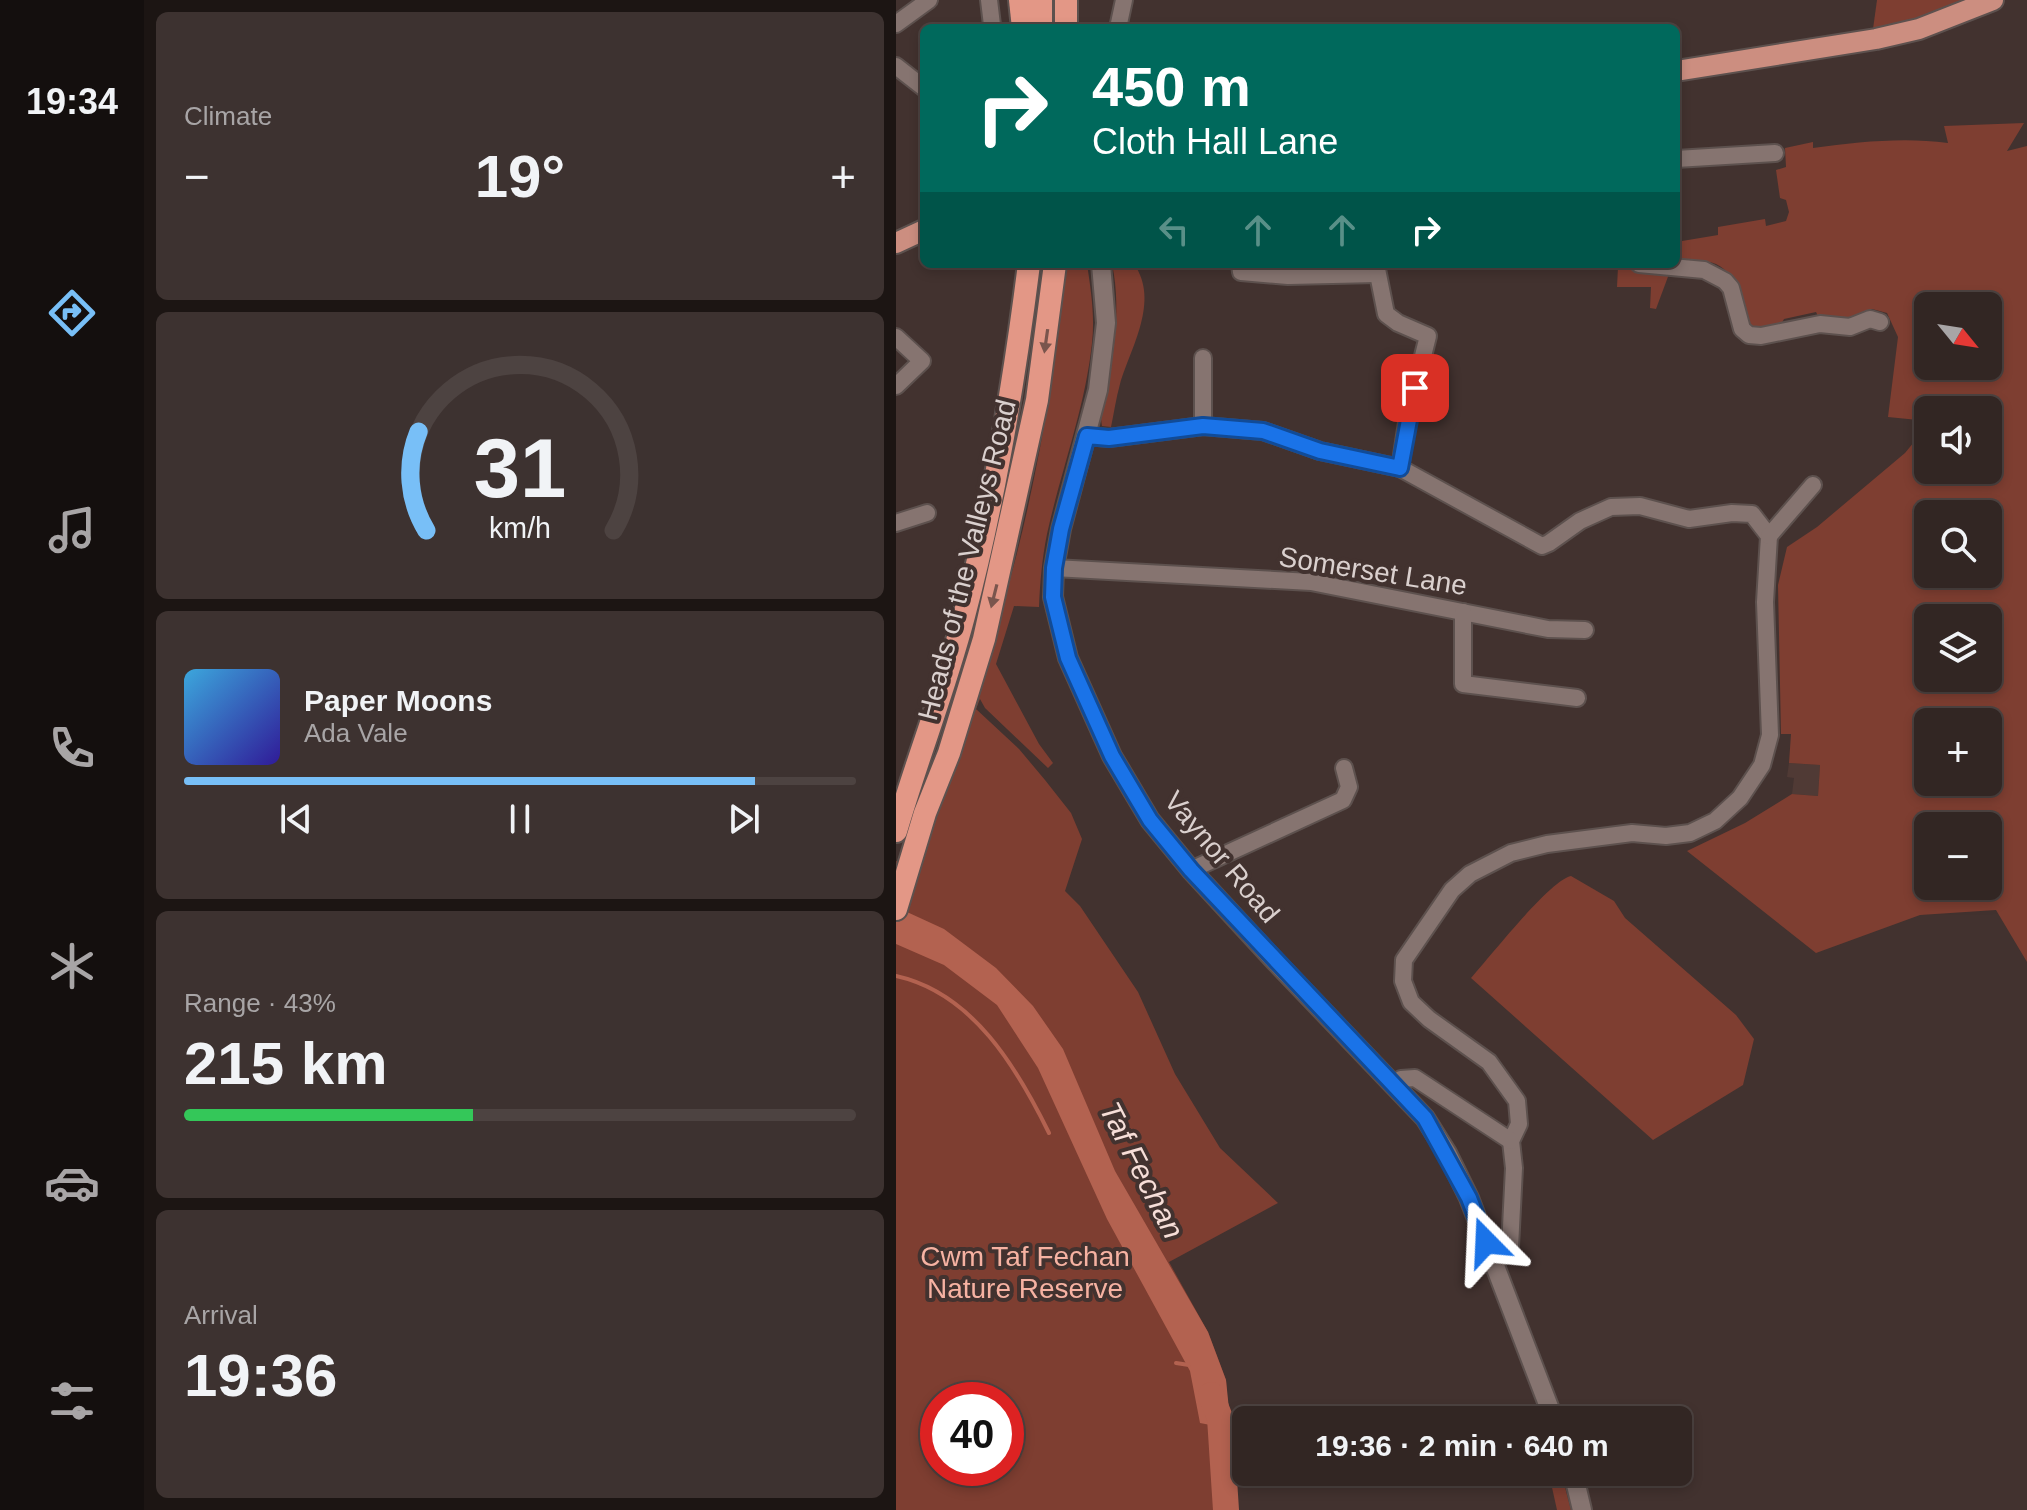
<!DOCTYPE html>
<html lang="en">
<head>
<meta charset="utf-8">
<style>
	body { margin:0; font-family:Arial,sans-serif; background:#3d3230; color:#f1f3f6; height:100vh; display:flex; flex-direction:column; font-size:30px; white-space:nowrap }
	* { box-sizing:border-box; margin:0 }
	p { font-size:26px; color:#a8a5a6 }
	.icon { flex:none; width:44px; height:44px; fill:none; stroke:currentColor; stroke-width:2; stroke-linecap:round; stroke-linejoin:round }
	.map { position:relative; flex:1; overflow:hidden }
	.panel { display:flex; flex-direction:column; gap:12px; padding:12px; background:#1c1513; width:752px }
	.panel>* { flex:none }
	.top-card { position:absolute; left:24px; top:24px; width:760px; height:244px; border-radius:12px; box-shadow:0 4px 12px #0003,0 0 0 2px #4d4341; background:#00695c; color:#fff; overflow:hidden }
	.needle { width:52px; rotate:120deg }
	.buttons { position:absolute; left:1018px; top:292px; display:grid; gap:16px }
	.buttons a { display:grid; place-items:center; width:88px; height:88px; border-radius:12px; background:#322623; box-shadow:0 4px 12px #0003,0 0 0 2px #4d4341; font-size:40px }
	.speed { position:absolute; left:24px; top:1382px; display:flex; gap:16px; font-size:40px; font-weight:700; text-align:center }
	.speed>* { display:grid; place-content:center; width:104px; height:104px; border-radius:50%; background:#322623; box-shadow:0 4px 12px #0003,0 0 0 2px #4d4341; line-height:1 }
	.speed .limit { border:12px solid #d22; background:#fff; color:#111 }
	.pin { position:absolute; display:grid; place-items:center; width:68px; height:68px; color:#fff; margin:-34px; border-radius:16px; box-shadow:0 4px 12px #0006 }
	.me { position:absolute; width:88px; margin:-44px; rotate:339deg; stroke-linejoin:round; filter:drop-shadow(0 0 6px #0008) }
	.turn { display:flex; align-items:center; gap:28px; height:168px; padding:0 40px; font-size:36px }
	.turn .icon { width:104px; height:104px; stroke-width:2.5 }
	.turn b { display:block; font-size:56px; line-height:68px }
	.lanes { display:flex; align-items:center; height:76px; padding:0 40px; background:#0003; justify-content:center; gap:40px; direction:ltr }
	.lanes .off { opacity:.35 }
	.big { font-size:60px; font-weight:800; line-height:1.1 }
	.panel .tile { flex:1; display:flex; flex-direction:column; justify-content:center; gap:12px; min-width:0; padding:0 28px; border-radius:12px; background:#3d3230 }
	.panel .dial { align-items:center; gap:0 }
	.dial svg { height:208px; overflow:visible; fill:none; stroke:#4d4341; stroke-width:7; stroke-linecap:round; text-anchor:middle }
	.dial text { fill:#f1f3f6; stroke:none }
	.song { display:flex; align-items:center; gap:24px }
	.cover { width:96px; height:96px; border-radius:12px; background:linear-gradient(135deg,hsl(200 70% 55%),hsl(250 70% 35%)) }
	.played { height:8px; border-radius:4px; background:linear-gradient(90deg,#78bff7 85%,#4d4341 85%) }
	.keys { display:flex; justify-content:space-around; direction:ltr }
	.heat { display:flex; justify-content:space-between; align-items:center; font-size:44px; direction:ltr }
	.charge { height:12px; border-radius:6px; background:linear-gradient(90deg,#34c759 43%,#4d4341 0) }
	.trip { position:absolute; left:336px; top:1406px; width:460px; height:80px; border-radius:12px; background:#322623; box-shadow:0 4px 12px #0003,0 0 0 2px #4d4341; font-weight:800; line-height:80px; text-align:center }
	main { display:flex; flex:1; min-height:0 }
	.dock { display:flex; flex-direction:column; width:144px; justify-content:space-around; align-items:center; background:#140f0e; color:#a8a5a6 }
	.dock .icon { width:56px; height:56px }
	.dock .selected { color:#78bff7 }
	.dock b { font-size:36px; color:#f1f3f6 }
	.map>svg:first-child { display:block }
</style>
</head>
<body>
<main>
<nav class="dock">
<b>19:34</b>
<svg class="icon selected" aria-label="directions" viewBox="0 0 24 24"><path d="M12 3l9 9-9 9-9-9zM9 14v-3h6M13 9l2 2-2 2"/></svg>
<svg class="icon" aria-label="music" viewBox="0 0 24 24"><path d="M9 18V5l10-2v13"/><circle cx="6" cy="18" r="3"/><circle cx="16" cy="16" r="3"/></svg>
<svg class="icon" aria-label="phone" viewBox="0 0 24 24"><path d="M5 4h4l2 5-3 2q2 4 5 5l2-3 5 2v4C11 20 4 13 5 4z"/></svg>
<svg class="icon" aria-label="climate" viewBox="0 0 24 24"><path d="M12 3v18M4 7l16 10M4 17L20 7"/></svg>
<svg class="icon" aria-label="car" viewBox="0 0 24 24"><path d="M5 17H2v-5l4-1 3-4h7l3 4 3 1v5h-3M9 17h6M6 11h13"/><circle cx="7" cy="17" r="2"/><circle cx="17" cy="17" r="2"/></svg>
<svg class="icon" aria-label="filters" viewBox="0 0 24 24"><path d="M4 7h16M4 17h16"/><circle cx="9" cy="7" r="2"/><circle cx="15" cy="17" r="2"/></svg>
</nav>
<section class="panel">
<div class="tile"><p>Climate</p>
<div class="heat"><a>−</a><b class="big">19°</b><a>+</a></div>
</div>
<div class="tile dial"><svg viewBox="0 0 100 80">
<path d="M14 69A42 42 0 1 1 86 69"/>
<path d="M14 69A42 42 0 0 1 11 31" stroke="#78bff7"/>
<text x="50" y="56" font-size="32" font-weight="700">31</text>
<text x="50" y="72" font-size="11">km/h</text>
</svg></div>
<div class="tile">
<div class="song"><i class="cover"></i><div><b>Paper Moons</b><p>Ada Vale</p></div></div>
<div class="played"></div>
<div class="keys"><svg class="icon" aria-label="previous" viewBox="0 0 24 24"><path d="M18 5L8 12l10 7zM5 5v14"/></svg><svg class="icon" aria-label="pause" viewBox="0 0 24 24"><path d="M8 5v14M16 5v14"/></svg><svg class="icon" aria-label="next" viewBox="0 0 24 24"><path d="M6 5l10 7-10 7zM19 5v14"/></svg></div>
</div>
<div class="tile"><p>Range · 43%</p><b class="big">215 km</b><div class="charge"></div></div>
<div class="tile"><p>Arrival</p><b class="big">19:36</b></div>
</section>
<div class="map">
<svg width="1131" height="1510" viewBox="0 0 1131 1510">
	<rect width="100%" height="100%" fill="#42322f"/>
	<polygon fill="#503a35" points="893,763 924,765 922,796 896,794 898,778 891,777"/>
	<g fill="#7e3e31" fill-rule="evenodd">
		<polygon points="981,0 1070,0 1007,24 977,29"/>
		<path d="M1128,123L1111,151L1131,146V962L1100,910L1024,915L920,953L791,851L849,823L896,794L922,796L924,765L893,763L895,734H885L882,585L891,547L921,527L1009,453L1023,436L1022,420L992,417L1002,337L991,313L976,309L951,320H924L920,312L888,319L883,328H852C846,306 843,275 820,264C809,259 792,262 780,261V242L822,235V227L869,219L870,226L890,221L893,212L890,200L884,198L880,170L890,167L889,148L917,142V148C963,142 1006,137 1052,143L1048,126ZM1032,306H1092V366H1032ZM1032,410H1092V470H1032ZM1032,514H1092V574H1032ZM1032,618H1092V678H1032ZM1032,722H1092V782H1032ZM1032,826H1092V886H1032Z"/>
		<path d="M171,264H191C195,291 199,316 196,343C189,409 165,470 151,534C146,559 144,583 143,607L118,606L100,664L143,744L157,763L152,768L89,708L84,699L80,709L123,749L149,780L175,813L186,839L169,891L184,906L242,992L279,1074L324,1148L382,1203L273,1262L312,1332L330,1380L339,1510H0V861L25,868C56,763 94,659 121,553C145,458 160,361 171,264ZM42,1400H110V1468H42Z"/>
		<path d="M216,264H238C264,301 235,347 224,384C220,398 218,413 215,427L206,426L205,419C215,369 227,315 216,264Z"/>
		<polygon points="722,267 762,268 773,274 760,309 754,308 755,287 721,287"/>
		<path d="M675,876L718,901L729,918L840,1015L858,1039L847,1085L757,1140L575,978C593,958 654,880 675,876Z"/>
		<polygon points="656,1472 665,1472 675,1510 661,1510 655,1483"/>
	</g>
	<polygon fill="#b36250" points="0,911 11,912 48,929 100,968 137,1006 167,1049 219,1171 312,1332 330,1380 335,1429 304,1423 294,1371 211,1219 142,1068 101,1005 48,965 0,944"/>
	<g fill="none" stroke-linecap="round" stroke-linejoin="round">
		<g stroke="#b36250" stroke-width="4">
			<path d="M0,976C77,993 121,1068 153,1133"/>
			<polyline points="280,1363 293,1365"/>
		</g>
		<polyline stroke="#b36250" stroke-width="26" points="315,1395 324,1418 330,1510"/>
		<defs>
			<g id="minor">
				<polyline points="93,0 96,25"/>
				<polyline points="0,24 33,0"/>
				<polyline points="222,28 228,0"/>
				<polyline points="0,66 28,88"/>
				<polyline points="780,159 879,153"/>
				<polyline points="344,264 345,272 392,276 481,274"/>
				<polyline points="480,264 490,314 502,323 532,336 512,416 504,468"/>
				<polyline points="743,264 808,270 829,281 835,288 846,329 853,335 865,336 924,324 954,327 974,319 984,322"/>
				<polyline points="0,337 26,361 0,386"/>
				<polyline points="307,358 307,426"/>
				<polyline points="191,436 213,438 307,426 367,431 424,451 504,468 646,546 653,543 684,521 715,507 744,506 793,519 836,513 856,514 873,536 869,602 874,735 866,765 844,798 819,821 794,833 770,836 736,833 651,844 615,853 574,874 556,890 508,960 507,981 515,1002 533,1019 593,1062 621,1101 623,1124 615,1141 618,1168 614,1247 599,1264"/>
				<polyline points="0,523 31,513"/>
				<polyline points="873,536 917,485"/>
				<polyline points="158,568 415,582 652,629 689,630"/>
				<polyline points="567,612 567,684 681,698"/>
				<polyline points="295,870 447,800 453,787 448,768"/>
				<polyline points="499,1084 505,1079 519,1078 615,1141"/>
			</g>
			<g id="tertiary">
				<polyline points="205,264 210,323 202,390 165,529 158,568 157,597 172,658 216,756 254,820 295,870 378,960 529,1118 551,1153 573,1198 658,1420"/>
				<polyline points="677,1472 686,1510"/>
			</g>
			<g id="primary">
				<polyline points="780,71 980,39 1023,29 1097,0"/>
				<polyline points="0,243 28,230"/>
			</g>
			<g id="trunk">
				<polyline points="124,0 127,28"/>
				<polyline points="145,0 145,28"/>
				<polyline points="170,0 170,28"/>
				<path d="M0,831C21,759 49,689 68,616C99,500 118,383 133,264"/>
				<polyline points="0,909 29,813 53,753 88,639 141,400 159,264"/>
			</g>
		</defs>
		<use href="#minor" stroke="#5d514e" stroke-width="20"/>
		<use href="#tertiary" stroke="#5d514e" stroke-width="22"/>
		<use href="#primary" stroke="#5d514e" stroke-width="24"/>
		<use href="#trunk" stroke="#5d514e" stroke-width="26"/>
		<use href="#minor" stroke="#867470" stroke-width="16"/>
		<use href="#tertiary" stroke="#867470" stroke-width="18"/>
		<use href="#primary" stroke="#cc8e80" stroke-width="20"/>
		<use href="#trunk" stroke="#e39786" stroke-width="22"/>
	</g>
	<defs><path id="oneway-solid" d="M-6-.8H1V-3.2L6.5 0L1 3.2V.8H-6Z" transform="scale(2)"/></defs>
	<g fill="#7a554d">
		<use href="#oneway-solid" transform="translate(150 341) rotate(98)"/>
		<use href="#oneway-solid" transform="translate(98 596) rotate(104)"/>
	</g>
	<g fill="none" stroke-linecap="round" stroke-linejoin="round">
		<defs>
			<polyline id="route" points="519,388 504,468 424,451 367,431 307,426 213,438 191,436 165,529 158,568 157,597 172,658 216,756 254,820 295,870 529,1118 573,1198 590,1242"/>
		</defs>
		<use href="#route" stroke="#114b97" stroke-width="20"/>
		<use href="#route" stroke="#1a73e8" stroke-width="14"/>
	</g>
	<g text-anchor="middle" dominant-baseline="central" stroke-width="8" stroke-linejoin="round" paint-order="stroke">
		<g font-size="28" fill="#dad0ce" stroke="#42322f">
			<text transform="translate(71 560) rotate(-76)">Heads of the Valleys Road</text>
			<text transform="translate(477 571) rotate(9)">Somerset Lane</text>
			<text transform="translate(326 857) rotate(50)">Vaynor Road</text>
		</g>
		<g font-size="28" fill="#f6b2a2" stroke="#42322f">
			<text x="129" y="1256">Cwm Taf Fechan<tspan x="129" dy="32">Nature Reserve</tspan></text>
		</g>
		<g font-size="30" font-style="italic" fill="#f6ded8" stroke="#42322f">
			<text transform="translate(246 1170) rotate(63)">Taf Fechan</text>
		</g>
	</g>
</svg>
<div class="buttons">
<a><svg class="needle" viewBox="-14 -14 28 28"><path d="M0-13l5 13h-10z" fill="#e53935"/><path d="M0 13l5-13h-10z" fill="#a8a5a6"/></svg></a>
<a><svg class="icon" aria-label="sound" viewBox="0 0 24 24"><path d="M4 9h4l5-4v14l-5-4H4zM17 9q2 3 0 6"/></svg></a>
<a><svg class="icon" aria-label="search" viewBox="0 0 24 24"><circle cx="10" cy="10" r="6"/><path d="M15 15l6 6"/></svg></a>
<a><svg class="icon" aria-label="layers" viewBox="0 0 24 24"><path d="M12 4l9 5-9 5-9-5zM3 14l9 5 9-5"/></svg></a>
<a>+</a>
<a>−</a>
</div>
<div class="speed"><div class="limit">40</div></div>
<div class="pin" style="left:519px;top:388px;background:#d93025"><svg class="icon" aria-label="arrive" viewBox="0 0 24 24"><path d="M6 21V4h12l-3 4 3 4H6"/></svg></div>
<svg class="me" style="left:590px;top:1242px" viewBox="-20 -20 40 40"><path d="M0-17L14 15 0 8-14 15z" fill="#1a73e8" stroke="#fff" stroke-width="4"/></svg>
<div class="trip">19:36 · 2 min · 640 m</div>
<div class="top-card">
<div class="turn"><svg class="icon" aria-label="right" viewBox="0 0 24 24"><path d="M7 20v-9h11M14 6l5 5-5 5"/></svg><div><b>450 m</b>Cloth Hall Lane</div></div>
<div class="lanes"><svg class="icon off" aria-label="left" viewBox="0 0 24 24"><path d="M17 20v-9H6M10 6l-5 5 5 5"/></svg><svg class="icon off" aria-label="ahead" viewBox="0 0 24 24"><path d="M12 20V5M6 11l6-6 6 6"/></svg><svg class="icon off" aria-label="ahead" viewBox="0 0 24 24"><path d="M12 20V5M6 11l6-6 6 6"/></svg><svg class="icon" aria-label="right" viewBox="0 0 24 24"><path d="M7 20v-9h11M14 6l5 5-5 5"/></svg></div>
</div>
</div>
</main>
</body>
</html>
